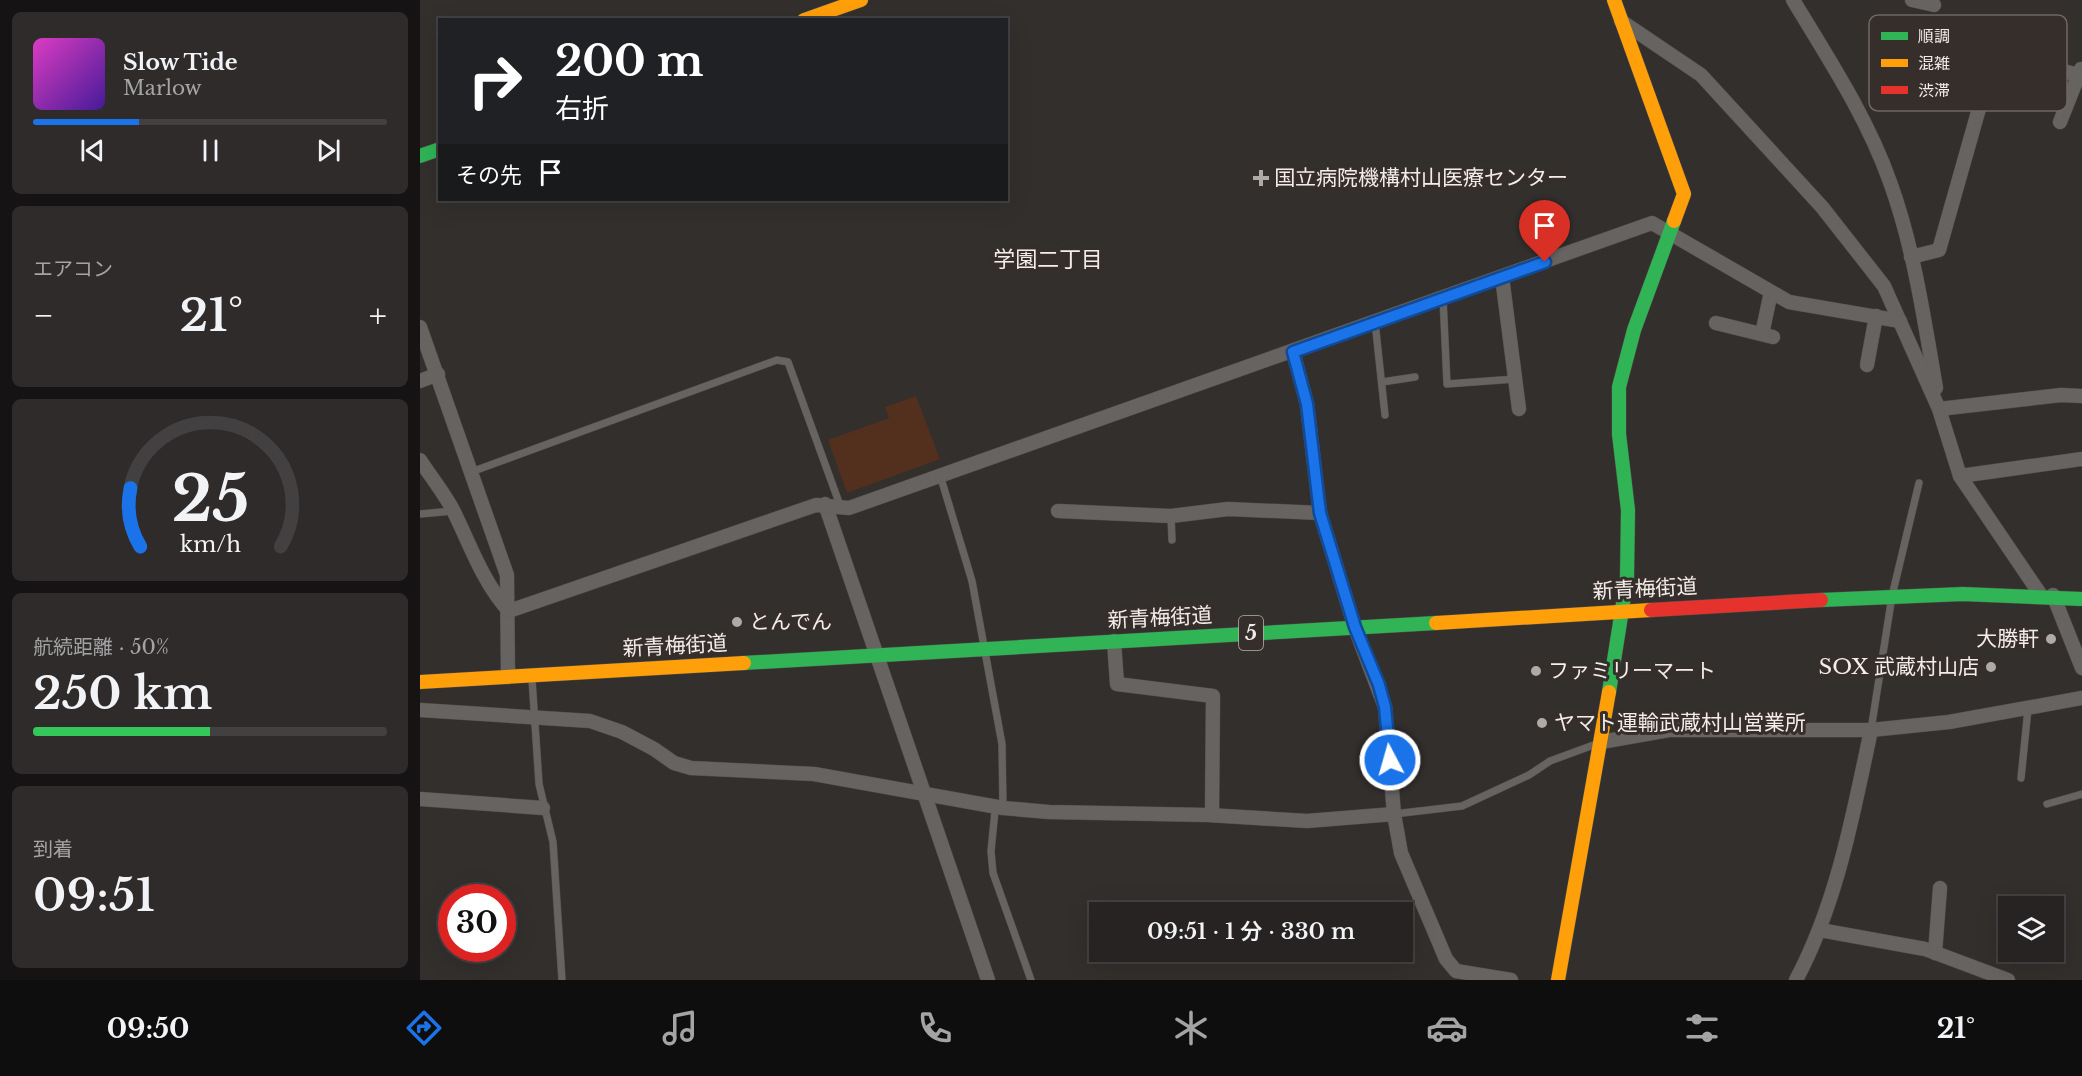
<!DOCTYPE html>
<html lang="ja">
<head>
<meta charset="utf-8">
<style>
	body { margin:0; font-family:"Libre Baskerville","Noto Sans JP",serif; background:#2e2b2a; color:#f1f3f6; height:100vh; display:flex; flex-direction:column; font-size:22px; white-space:nowrap }
	* { box-sizing:border-box; margin:0 }
	p { font-size:20px; color:#a4a4a5 }
	.icon { flex:none; width:33px; height:33px; fill:none; stroke:currentColor; stroke-width:2; stroke-linecap:round; stroke-linejoin:round }
	.map { position:relative; flex:1; overflow:hidden }
	.details { display:flex; flex-direction:column; gap:12px; padding:12px; background:#151313; width:420px }
	.details>* { flex:none }
	.guide { position:absolute; left:18px; top:18px; width:570px; height:183px; border-radius:0px; box-shadow:0 6px 24px #0002,0 0 0 2px #424040; background:#202124; color:#fff; overflow:hidden }
	.fabs { position:absolute; left:1578px; top:896px; display:grid; gap:12px }
	.fabs a { display:grid; place-items:center; width:66px; height:66px; border-radius:0px; background:#262322; box-shadow:0 6px 24px #0002,0 0 0 2px #424040; font-size:30px }
	.speed { position:absolute; left:18px; top:884px; display:flex; gap:12px; font-size:30px; font-weight:700; text-align:center }
	.speed>* { display:grid; place-content:center; width:78px; height:78px; border-radius:50%; background:#262322; box-shadow:0 6px 24px #0002,0 0 0 2px #424040; line-height:1 }
	.speed .limit { border:9px solid #d22; background:#fff; color:#111 }
	.pin { position:absolute; display:grid; place-items:center; width:51px; height:51px; color:#fff; margin:-62px -26px; border-radius:50% 50% 50% 0; rotate:-45deg; box-shadow:0 0 6px #0007 }
	.pin .icon { rotate:45deg }
	.me { position:absolute; width:66px; margin:-33px; rotate:354deg; stroke-linejoin:round; filter:drop-shadow(0 0 4px #0008) }
	.turn { display:flex; align-items:center; gap:21px; height:126px; padding:0 18px; font-size:27px }
	.turn .icon { width:78px; height:78px; stroke-width:2.5 }
	.turn b { display:block; font-size:42px; line-height:51px }
	.then { display:flex; align-items:center; height:57px; padding:0 18px; background:#0003; gap:12px; font-size:22px }
	.big { font-size:45px; font-weight:600; line-height:1.1 }
	.details .tile { flex:1; display:flex; flex-direction:column; justify-content:center; gap:9px; min-width:0; padding:0 21px; border-radius:9px; background:#2e2b2a }
	.details .dial { align-items:center; gap:0 }
	.dial svg { height:156px; overflow:visible; fill:none; stroke:#424040; stroke-width:7; stroke-linecap:round; text-anchor:middle }
	.dial text { fill:#f1f3f6; stroke:none }
	.song { display:flex; align-items:center; gap:18px }
	.cover { width:72px; height:72px; border-radius:9px; background:linear-gradient(135deg,hsl(310 70% 55%),hsl(260 70% 35%)) }
	.played { height:6px; border-radius:3px; background:linear-gradient(90deg,#1a73e8 30%,#424040 30%) }
	.keys { display:flex; justify-content:space-around; direction:ltr }
	.heat { display:flex; justify-content:space-between; align-items:center; font-size:33px; direction:ltr }
	.charge { height:9px; border-radius:4px; background:linear-gradient(90deg,#34c759 50%,#424040 0) }
	.trip { position:absolute; left:669px; top:902px; width:324px; height:60px; border-radius:0px; background:#262322; box-shadow:0 6px 24px #0002,0 0 0 2px #424040; font-weight:600; line-height:60px; text-align:center }
	.dock { display:flex; height:96px; justify-content:space-around; align-items:center; background:#0f0e0e; color:#a4a4a5 }
	.dock .icon { width:42px; height:42px }
	.dock .active { color:#1a73e8 }
	.dock b { font-size:27px; color:#f1f3f6 }
	main { display:flex; flex:1; min-height:0 }
	.map>svg:first-child { display:block }
</style>
</head>
<body>
<main>
<section class="details">
<div class="tile">
<div class="song"><i class="cover"></i><div><b>Slow Tide</b><p>Marlow</p></div></div>
<div class="played"></div>
<div class="keys"><svg class="icon" aria-label="previous" viewBox="0 0 24 24"><path d="M18 5L8 12l10 7zM5 5v14"/></svg><svg class="icon" aria-label="pause" viewBox="0 0 24 24"><path d="M8 5v14M16 5v14"/></svg><svg class="icon" aria-label="next" viewBox="0 0 24 24"><path d="M6 5l10 7-10 7zM19 5v14"/></svg></div>
</div>
<div class="tile"><p>エアコン</p>
<div class="heat"><a>−</a><b class="big">21°</b><a>+</a></div>
</div>
<div class="tile dial"><svg viewBox="0 0 100 80">
<path d="M14 69A42 42 0 1 1 86 69"/>
<path d="M14 69A42 42 0 0 1 9 39" stroke="#1a73e8"/>
<text x="50" y="56" font-size="32" font-weight="700">25</text>
<text x="50" y="72" font-size="11">km/h</text>
</svg></div>
<div class="tile"><p>航続距離 · 50%</p><b class="big">250 km</b><div class="charge"></div></div>
<div class="tile"><p>到着</p><b class="big">09:51</b></div>
</section>
<div class="map">
<svg width="1662" height="980" viewBox="0 0 1662 980">
	<rect width="100%" height="100%" fill="#322f2d"/>
	<polygon fill="#52301d" points="496,396 520,459 427,493 408,440 469,418 465,407"/>
	<g fill="none" stroke-linecap="round" stroke-linejoin="round">
		<defs>
			<g id="lane">
				<polyline points="1023,298 1027,384 1095,379"/>
				<polyline points="955,322 965,415"/>
				<polyline points="962,382 995,377"/>
				<polyline points="51,472 357,360 368,362 421,508"/>
				<polyline points="520,475 552,581 582,744 583,808 575,811 571,851 573,873 611,980"/>
				<polyline points="0,514 33,511"/>
				<polyline points="751,516 752,540"/>
				<polyline points="112,679 119,784 133,842 142,980"/>
				<polyline points="1451,730 1472,596 1499,483"/>
				<polyline points="1601,778 1608,709"/>
				<polyline points="1627,804 1662,794"/>
				<polyline points="974,814 1042,806 1109,775 1130,761 1179,743"/>
			</g>
			<g id="street">
				<path d="M1373,0C1408,58 1447,117 1470,182C1494,248 1504,319 1516,388"/>
				<polyline points="1492,0 1514,5"/>
				<polyline points="1201,21 1281,75 1402,207 1464,286 1519,409 1540,476 1620,594"/>
				<polyline points="1640,122 1661,69"/>
				<polyline points="1491,257 1519,250 1575,52 1658,75"/>
				<polyline points="1082,277 1099,409"/>
				<polyline points="1296,323 1353,337"/>
				<polyline points="0,327 87,575 88,677"/>
				<polyline points="1342,334 1351,292"/>
				<polyline points="873,352 887,404 900,513 935,628 965,707 974,814 981,853 1026,959 1036,971 1091,980"/>
				<polyline points="1447,365 1456,316"/>
				<polyline points="0,381 18,374"/>
				<polyline points="1519,409 1641,395 1662,396"/>
				<path d="M0,460C11,477 24,493 33,510C50,544 63,583 89,611"/>
				<polyline points="1540,476 1662,459"/>
				<polyline points="405,504 568,980"/>
				<polyline points="638,511 751,516 808,509 900,513"/>
				<polyline points="1633,595 1662,668"/>
				<polyline points="89,611 396,505 429,508 1232,223 1369,302 1480,321"/>
				<polyline points="694,641 697,684 793,696 792,815"/>
				<polyline points="0,710 170,721 202,732 234,749 254,763 271,768 394,774 583,808 629,812 788,815 887,821 974,814"/>
				<polyline points="1181,742 1249,730 1451,730 1529,722 1662,698"/>
				<polyline points="0,799 123,808"/>
				<polyline points="1400,930 1505,949 1588,980"/>
				<polyline points="1515,953 1520,888"/>
				<path d="M1376,980C1417,903 1433,815 1451,730"/>
			</g>
			<g id="fast">
				<polyline points="0,156 20,149"/>
				<polyline points="1401,600 1543,594 1662,599"/>
				<polyline points="324,663 1016,623"/>
				<polyline points="1189,692 1207,578 1208,510 1199,434 1199,387 1214,330 1254,221"/>
			</g>
			<g id="slow">
				<polyline points="1194,0 1264,194 1254,221"/>
				<polyline points="384,20 441,0"/>
				<polyline points="1016,623 1231,610"/>
				<polyline points="0,682 324,663"/>
				<polyline points="1138,980 1189,692"/>
			</g>
			<polyline id="jam" points="1231,610 1401,600"/>
		</defs>
		<use href="#lane" stroke="#4d4b48" stroke-width="8"/>
		<use href="#street" stroke="#4d4b48" stroke-width="15"/>
		<use href="#fast" stroke="#4d4b48" stroke-width="15"/>
		<use href="#slow" stroke="#4d4b48" stroke-width="15"/>
		<use href="#jam" stroke="#4d4b48" stroke-width="15"/>
		<use href="#lane" stroke="#666361" stroke-width="7"/>
		<use href="#street" stroke="#666361" stroke-width="14"/>
		<use href="#fast" stroke="#30b455" stroke-width="14"/>
		<use href="#slow" stroke="#ff9f0a" stroke-width="14"/>
		<use href="#jam" stroke="#e5322d" stroke-width="14"/>
	</g>
	<g fill="none" stroke-linecap="round" stroke-linejoin="round">
		<defs>
			<polyline id="route" points="970,760 965,707 959,685 935,627 900,513 887,404 873,352 1125,262"/>
		</defs>
		<use href="#route" stroke="#114b97" stroke-width="15"/>
		<use href="#route" stroke="#1a73e8" stroke-width="10"/>
	</g>
	<g fill="#afaaa8" stroke="#352e2a" stroke-width="2">
		<path d="M838 169h6v6h6v6h-6v6h-6v-6h-6v-6h6z"/>
		<circle cx="317" cy="622" r="6"/>
		<circle cx="1631" cy="639" r="6"/>
		<circle cx="1571" cy="667" r="6"/>
		<circle cx="1116" cy="671" r="6"/>
		<circle cx="1122" cy="723" r="6"/>
	</g>
	<g text-anchor="middle" dominant-baseline="central" stroke-width="6" stroke-linejoin="round" paint-order="stroke">
		<rect fill="#352e2a" stroke="#b9b4b0" stroke-width="1.5" x="819" y="616" width="24" height="34" rx="4.5"/>
		<g font-size="20" font-weight="bold" fill="#f2edea">
			<text x="831" y="633">5</text>
		</g>
		<g font-size="21" fill="#f2edea" stroke="#352e2a" text-anchor="start">
			<text x="854" y="178">国立病院機構村山医療センター</text>
			<text x="329" y="622">とんでん</text>
			<text x="1619" y="639" text-anchor="end">大勝軒</text>
			<text x="1559" y="667" text-anchor="end">SOX 武蔵村山店</text>
			<text x="1128" y="671">ファミリーマート</text>
			<text x="1134" y="723">ヤマト運輸武蔵村山営業所</text>
		</g>
		<g font-size="21" fill="#f2edea" stroke="#352e2a">
			<text transform="translate(1225 589) rotate(-3)">新青梅街道</text>
			<text transform="translate(740 618) rotate(-3)">新青梅街道</text>
			<text transform="translate(255 646) rotate(-3)">新青梅街道</text>
		</g>
		<g font-size="22" fill="#f2edea" stroke="#352e2a">
			<text x="628" y="259">学園二丁目</text>
		</g>
	</g>
	<rect x="1449" y="15" width="198" height="96" rx="9" fill="#352e2a" stroke="#6e6764" stroke-width="1.5"/>
	<rect x="1461" y="32" width="27" height="8" fill="#30b455"/>
	<rect x="1461" y="59" width="27" height="8" fill="#ff9f0a"/>
	<rect x="1461" y="86" width="27" height="8" fill="#e5322d"/>
	<g font-size="16" fill="#f2edea">
		<text x="1498" y="42">順調</text>
		<text x="1498" y="69">混雑</text>
		<text x="1498" y="96">渋滞</text>
	</g>
</svg>
<div class="fabs">
<a><svg class="icon" aria-label="layers" viewBox="0 0 24 24"><path d="M12 4l9 5-9 5-9-5zM3 14l9 5 9-5"/></svg></a>
</div>
<div class="speed"><div class="limit">30</div></div>
<div class="pin" style="left:1125px;top:262px;background:#d93025"><svg class="icon" aria-label="arrive" viewBox="0 0 24 24"><path d="M6 21V4h12l-3 4 3 4H6"/></svg></div>
<svg class="me" style="left:970px;top:760px" viewBox="-20 -20 40 40"><circle r="17" fill="#1a73e8" stroke="#fff" stroke-width="3"/><path d="M0-11L8 9 0 5-8 9z" fill="#fff"/></svg>
<div class="trip">09:51 · 1 分 · 330 m</div>
<div class="guide">
<div class="turn"><svg class="icon" aria-label="right" viewBox="0 0 24 24"><path d="M7 20v-9h11M14 6l5 5-5 5"/></svg><div><b>200 m</b>右折</div></div>
<div class="then">その先<svg class="icon" aria-label="arrive" viewBox="0 0 24 24"><path d="M6 21V4h12l-3 4 3 4H6"/></svg></div>
</div>
</div>
</main>
<nav class="dock">
<b>09:50</b>
<svg class="icon active" aria-label="directions" viewBox="0 0 24 24"><path d="M12 3l9 9-9 9-9-9zM9 14v-3h6M13 9l2 2-2 2"/></svg>
<svg class="icon" aria-label="music" viewBox="0 0 24 24"><path d="M9 18V5l10-2v13"/><circle cx="6" cy="18" r="3"/><circle cx="16" cy="16" r="3"/></svg>
<svg class="icon" aria-label="phone" viewBox="0 0 24 24"><path d="M5 4h4l2 5-3 2q2 4 5 5l2-3 5 2v4C11 20 4 13 5 4z"/></svg>
<svg class="icon" aria-label="climate" viewBox="0 0 24 24"><path d="M12 3v18M4 7l16 10M4 17L20 7"/></svg>
<svg class="icon" aria-label="car" viewBox="0 0 24 24"><path d="M5 17H2v-5l4-1 3-4h7l3 4 3 1v5h-3M9 17h6M6 11h13"/><circle cx="7" cy="17" r="2"/><circle cx="17" cy="17" r="2"/></svg>
<svg class="icon" aria-label="filters" viewBox="0 0 24 24"><path d="M4 7h16M4 17h16"/><circle cx="9" cy="7" r="2"/><circle cx="15" cy="17" r="2"/></svg>
<b>21°</b>
</nav>
</body>
</html>
